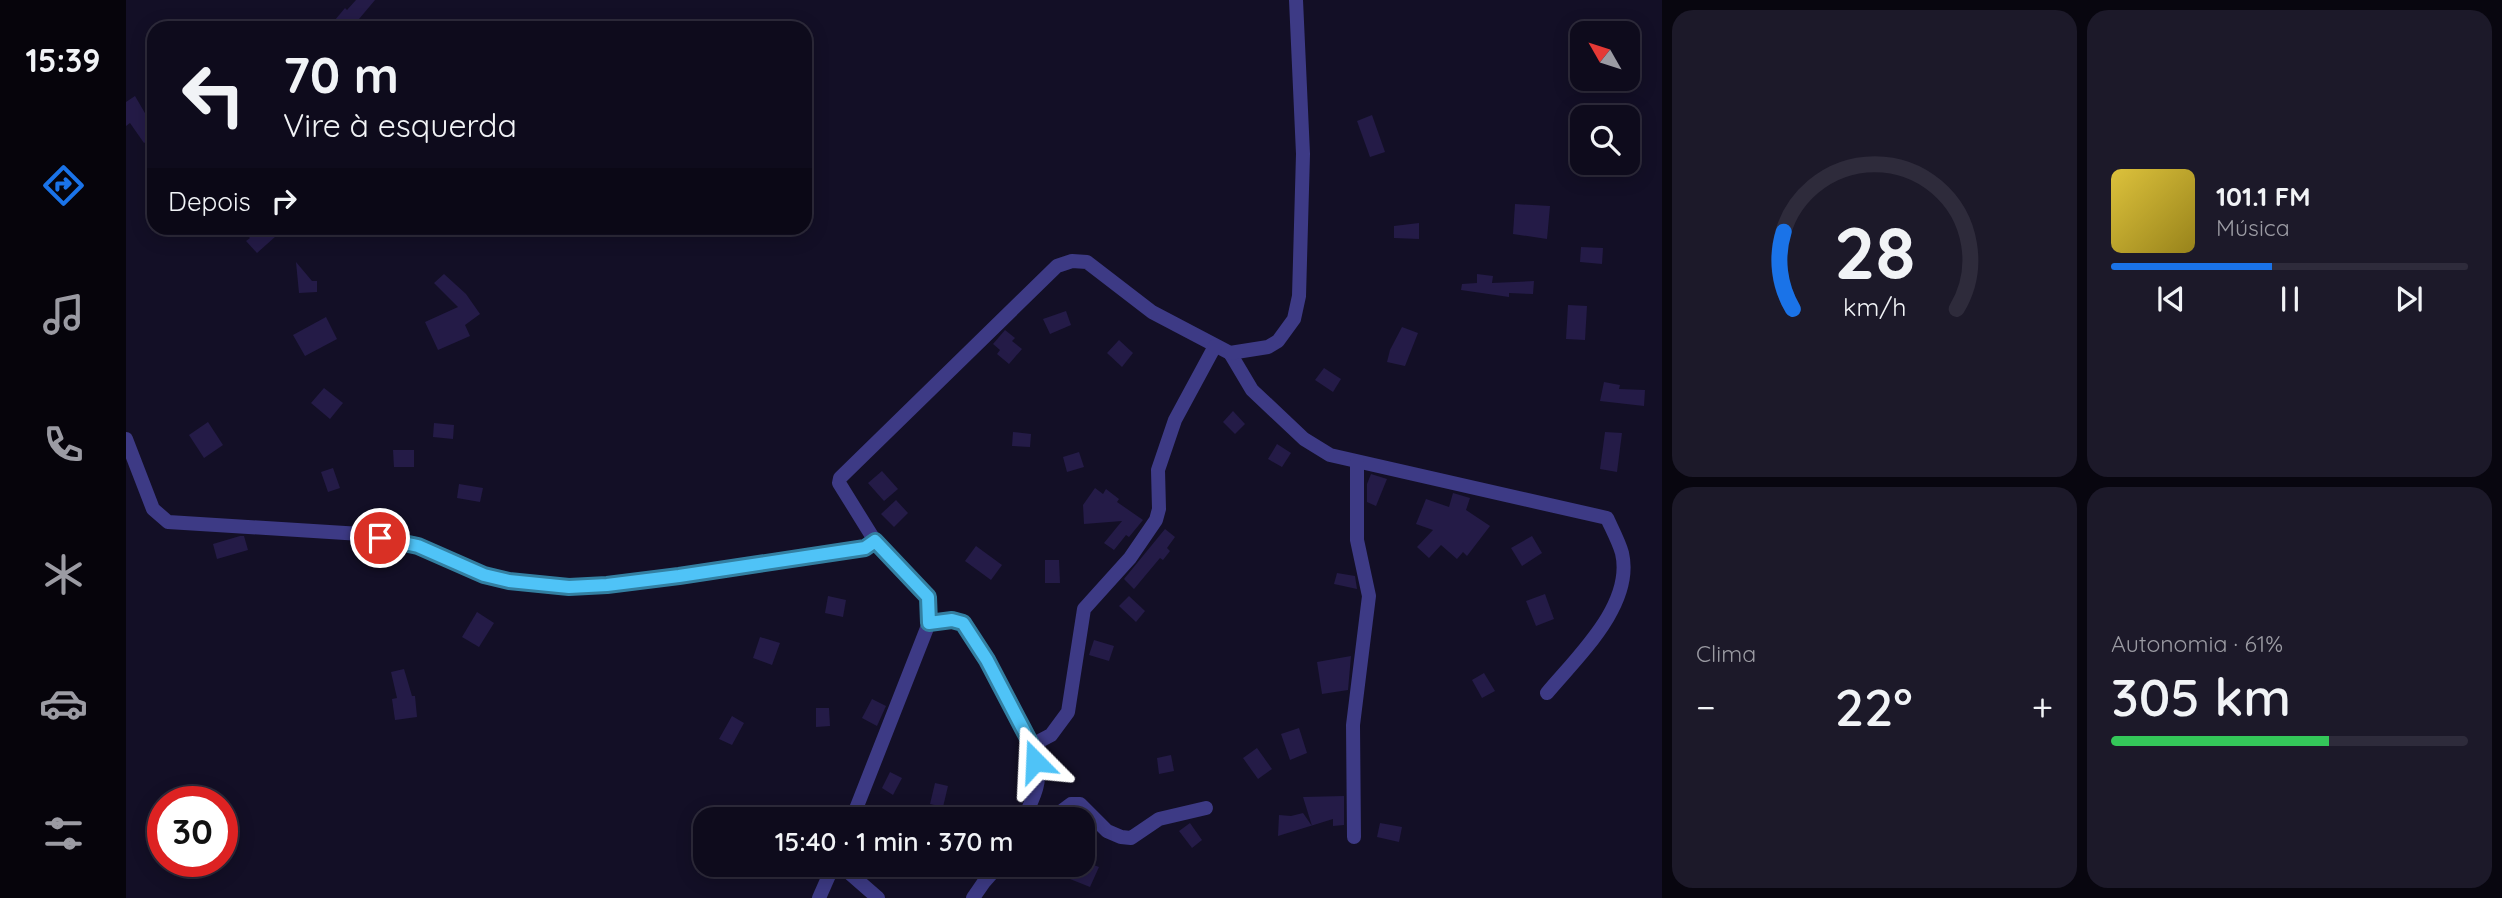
<!DOCTYPE html>
<html lang="pt">
<head>
<meta charset="utf-8">
<style>
	body { margin:0; font-family:Quicksand,sans-serif; background:#1c1929; color:#f1f3f6; height:100vh; display:flex; flex-direction:column; font-size:26px; white-space:nowrap }
	* { box-sizing:border-box; margin:0 }
	p { font-size:23px; color:#9b9ba3 }
	.icon { flex:none; width:38px; height:38px; fill:none; stroke:currentColor; stroke-width:2; stroke-linecap:round; stroke-linejoin:round }
	.map { position:relative; flex:1; overflow:hidden }
	.sheet { display:flex; flex-direction:column; gap:10px; padding:10px; background:#08060f; width:840px }
	.sheet>* { flex:none }
	.top-card { position:absolute; left:21px; top:21px; width:665px; height:214px; border-radius:21px; box-shadow:0 4px 18px #0003,0 0 0 2px #2e2b3b; background:#0e0b1c; color:#f1f3f6; overflow:hidden }
	.needle { width:46px; rotate:309deg }
	.fabs { position:absolute; left:1444px; top:21px; display:grid; gap:14px }
	.fabs a { display:grid; place-items:center; width:70px; height:70px; border-radius:14px; background:#0e0b1c; box-shadow:0 4px 18px #0003,0 0 0 2px #2e2b3b; font-size:35px }
	.speed { position:absolute; left:21px; top:786px; display:flex; gap:14px; font-size:35px; font-weight:700; text-align:center }
	.speed>* { display:grid; place-content:center; width:91px; height:91px; border-radius:50%; background:#0e0b1c; box-shadow:0 4px 18px #0003,0 0 0 2px #2e2b3b; line-height:1 }
	.speed .limit { border:10px solid #d22; background:#fff; color:#111 }
	.pin { position:absolute; display:grid; place-items:center; width:60px; height:60px; color:#fff; margin:-30px; border:4px solid #fff; border-radius:50%; box-shadow:0 2px 7px #0007 }
	.me { position:absolute; width:77px; margin:-38px; rotate:339deg; stroke-linejoin:round; filter:drop-shadow(0 0 5px #0008) }
	.turn { display:flex; align-items:center; gap:24px; height:147px; padding:0 21px; font-size:32px }
	.turn .icon { width:91px; height:91px; stroke-width:2.5 }
	.turn b { display:block; font-size:49px; line-height:60px }
	.then { display:flex; align-items:center; height:66px; padding:0 21px; background:#0003; gap:14px; font-size:26px }
	.big { font-size:52px; font-weight:600; line-height:1.1 }
	.sheet .widget { flex:1; display:flex; flex-direction:column; justify-content:center; gap:10px; min-width:0; padding:0 24px; border-radius:21px; background:#1c1929 }
	.sheet .dial { align-items:center; gap:0 }
	.dial svg { height:182px; overflow:visible; fill:none; stroke:#2e2b3b; stroke-width:7; stroke-linecap:round; text-anchor:middle }
	.dial text { fill:#f1f3f6; stroke:none }
	.song { display:flex; align-items:center; gap:21px }
	.cover { width:84px; height:84px; border-radius:10px; background:linear-gradient(135deg,hsl(50 70% 55%),hsl(50 70% 35%)) }
	.played { height:7px; border-radius:4px; background:linear-gradient(90deg,#1a73e8 45%,#2e2b3b 45%) }
	.keys { display:flex; justify-content:space-around; direction:ltr }
	.heat { display:flex; justify-content:space-between; align-items:center; font-size:38px; direction:ltr }
	.charge { height:10px; border-radius:5px; background:linear-gradient(90deg,#34c759 61%,#2e2b3b 0) }
	.sheet .tiles { flex:1; display:grid; gap:10px; grid-template-columns:repeat(2,1fr) }
	.trip { position:absolute; left:567px; top:807px; width:402px; height:70px; border-radius:21px; background:#0e0b1c; box-shadow:0 4px 18px #0003,0 0 0 2px #2e2b3b; font-weight:600; line-height:70px; text-align:center }
	main { display:flex; flex:1; min-height:0 }
	.tabs { display:flex; flex-direction:column; width:126px; justify-content:space-around; align-items:center; background:#06040b; color:#9b9ba3 }
	.tabs .icon { width:49px; height:49px }
	.tabs .on { color:#1a73e8 }
	.tabs b { font-size:32px; color:#f1f3f6 }
	.map>svg:first-child { display:block }
</style>
</head>
<body>
<main>
<nav class="tabs">
<b>15:39</b>
<svg class="icon on" aria-label="directions" viewBox="0 0 24 24"><path d="M12 3l9 9-9 9-9-9zM9 14v-3h6M13 9l2 2-2 2"/></svg>
<svg class="icon" aria-label="music" viewBox="0 0 24 24"><path d="M9 18V5l10-2v13"/><circle cx="6" cy="18" r="3"/><circle cx="16" cy="16" r="3"/></svg>
<svg class="icon" aria-label="phone" viewBox="0 0 24 24"><path d="M5 4h4l2 5-3 2q2 4 5 5l2-3 5 2v4C11 20 4 13 5 4z"/></svg>
<svg class="icon" aria-label="climate" viewBox="0 0 24 24"><path d="M12 3v18M4 7l16 10M4 17L20 7"/></svg>
<svg class="icon" aria-label="car" viewBox="0 0 24 24"><path d="M5 17H2v-5l4-1 3-4h7l3 4 3 1v5h-3M9 17h6M6 11h13"/><circle cx="7" cy="17" r="2"/><circle cx="17" cy="17" r="2"/></svg>
<svg class="icon" aria-label="filters" viewBox="0 0 24 24"><path d="M4 7h16M4 17h16"/><circle cx="9" cy="7" r="2"/><circle cx="15" cy="17" r="2"/></svg>
</nav>
<div class="map">
<svg width="1536" height="898" viewBox="0 0 1536 898">
	<rect width="100%" height="100%" fill="#130f26"/>
	<g fill="#241b47">
		<polygon points="230,0 249,0 233,19 244,28 219,28 209,20 219,8 221,10"/>
		<polygon points="9,96 23,120 28,116 28,136 18,143 4,123 0,126 0,102"/>
		<polygon points="1246,115 1259,152 1244,157 1231,121"/>
		<polygon points="1389,204 1424,206 1421,239 1387,234"/>
		<polygon points="1293,223 1293,239 1268,238 1268,226"/>
		<polygon points="114,228 159,228 131,253 120,241 124,238"/>
		<polygon points="1455,247 1477,248 1476,264 1454,262"/>
		<polygon points="170,262 186,281 191,281 191,292 173,293"/>
		<polygon points="318,274 340,294 354,314 339,325 344,336 312,350 299,322 332,307 308,283"/>
		<polygon points="1351,274 1367,276 1366,283 1408,281 1407,294 1383,293 1383,297 1335,290 1336,284 1351,283"/>
		<polygon points="1442,305 1461,306 1459,340 1440,339"/>
		<polygon points="940,311 945,325 924,334 917,319"/>
		<polygon points="200,317 211,339 179,356 167,335"/>
		<polygon points="1276,327 1292,333 1279,366 1261,362 1264,350"/>
		<polygon points="879,330 889,338 886,341 896,349 883,364 871,354 874,350 867,344"/>
		<polygon points="993,340 1007,353 996,367 981,353"/>
		<polygon points="1198,368 1215,379 1207,392 1189,380"/>
		<polygon points="1478,382 1494,385 1493,389 1519,390 1518,406 1474,401"/>
		<polygon points="198,388 217,403 204,419 185,403"/>
		<polygon points="1107,411 1119,424 1109,434 1097,422"/>
		<polygon points="82,422 97,445 78,458 63,435"/>
		<polygon points="308,423 328,425 327,439 307,437"/>
		<polygon points="887,432 905,434 904,447 886,446"/>
		<polygon points="1479,432 1496,433 1491,472 1474,469"/>
		<polygon points="1151,444 1165,453 1156,467 1142,459"/>
		<polygon points="267,450 288,450 288,467 268,467"/>
		<polygon points="953,452 958,467 941,472 937,457"/>
		<polygon points="207,468 214,488 202,492 195,472"/>
		<polygon points="756,471 772,489 758,501 742,483"/>
		<polygon points="1245,474 1261,479 1250,506 1241,502 1241,484"/>
		<polygon points="333,484 357,488 354,502 331,498"/>
		<polygon points="969,488 977,494 980,489 993,499 991,502 1017,520 1003,537 1000,535 988,550 978,543 996,521 958,524 957,505"/>
		<polygon points="1327,493 1344,498 1340,510 1364,526 1341,556 1337,552 1331,559 1315,545 1303,558 1291,547 1307,530 1290,524 1300,499 1323,507"/>
		<polygon points="770,500 782,513 768,527 755,514"/>
		<polygon points="1039,529 1049,537 1041,548 1044,551 1037,560 1034,558 1008,589 998,579"/>
		<polygon points="114,536 118,536 122,550 91,559 87,544"/>
		<polygon points="1406,536 1416,553 1396,566 1385,548"/>
		<polygon points="850,546 876,565 865,580 839,561"/>
		<polygon points="919,560 933,560 934,583 919,583"/>
		<polygon points="1211,573 1229,576 1231,589 1208,584"/>
		<polygon points="1419,594 1428,619 1410,626 1400,601"/>
		<polygon points="702,596 720,600 717,617 699,613"/>
		<polygon points="1003,596 1019,611 1010,622 993,606"/>
		<polygon points="351,612 368,623 353,647 336,637"/>
		<polygon points="634,637 654,643 646,665 627,658"/>
		<polygon points="968,640 988,646 983,661 963,655"/>
		<polygon points="1225,656 1222,690 1196,694 1191,662"/>
		<polygon points="278,669 286,696 289,696 291,717 269,720 266,699 271,698 265,672"/>
		<polygon points="1358,673 1369,691 1356,698 1346,680"/>
		<polygon points="746,699 760,706 751,726 736,718"/>
		<polygon points="690,708 703,708 704,726 690,727"/>
		<polygon points="606,716 618,723 606,745 593,739"/>
		<polygon points="1173,728 1181,753 1164,760 1155,734"/>
		<polygon points="1131,748 1146,769 1132,779 1117,758"/>
		<polygon points="1045,755 1048,771 1033,774 1031,758"/>
		<polygon points="764,772 776,778 767,795 756,788"/>
		<polygon points="809,783 822,786 817,807 804,804"/>
		<polygon points="1218,796 1218,825 1207,826 1207,819 1152,836 1153,815 1165,816 1177,813 1186,826 1177,797"/>
		<polygon points="1064,823 1076,840 1066,848 1053,831"/>
		<polygon points="1254,823 1276,827 1273,842 1251,837"/>
		<polygon points="957,861 973,867 964,887 944,879 951,864 957,864"/>
	</g>
	<g fill="none" stroke-linecap="round" stroke-linejoin="round">
		<g stroke="#3d3a85" stroke-width="14">
			<path d="M1104,353L1126,390L1178,439L1204,455L1481,518C1486,529 1493,542 1496,553C1508,605 1451,657 1421,693"/>
			<polyline points="0,439 27,509 42,522 235,534 292,546 358,574 383,581 443,587 481,585 739,548 749,541 713,483 714,478 931,266 946,261 961,262 1026,312 1104,353 1142,347 1152,341 1168,319 1173,296 1177,154 1170,0"/>
			<path d="M803,623C829,619 832,615 848,638C866,669 913,744 912,777C912,793 902,805 899,819"/>
			<polyline points="906,745 925,735 942,712 958,609 1004,558 1030,520 1033,509 1032,470 1049,420 1089,346"/>
			<polyline points="726,819 803,623 802,597 749,541"/>
			<polyline points="925,819 945,804 954,804 981,831 995,837 1005,838 1033,819 1080,808"/>
			<polyline points="1228,837 1227,725 1243,596 1231,540 1231,462"/>
			<polyline points="713,864 752,898"/>
			<polyline points="693,898 708,864"/>
			<polyline points="847,898 858,882 874,864"/>
		</g>
	</g>
	<g fill="none" stroke-linecap="round" stroke-linejoin="round">
		<defs>
			<polyline id="route" points="254,538 292,546 358,575 383,581 443,587 481,585 553,576 739,548 749,541 802,597 803,623 826,620 837,623 861,660 906,746 909,761"/>
		</defs>
		<use href="#route" stroke="#337fa1" stroke-width="18"/>
		<use href="#route" stroke="#4fc3f7" stroke-width="12"/>
	</g>
</svg>
<div class="fabs">
<a><svg class="needle" viewBox="-14 -14 28 28"><path d="M0-13l5 13h-10z" fill="#e53935"/><path d="M0 13l5-13h-10z" fill="#9b9ba3"/></svg></a>
<a><svg class="icon" aria-label="search" viewBox="0 0 24 24"><circle cx="10" cy="10" r="6"/><path d="M15 15l6 6"/></svg></a>
</div>
<div class="speed"><div class="limit">30</div></div>
<div class="pin" style="left:254px;top:538px;background:#d93025"><svg class="icon" aria-label="arrive" viewBox="0 0 24 24"><path d="M6 21V4h12l-3 4 3 4H6"/></svg></div>
<svg class="me" style="left:909px;top:761px" viewBox="-20 -20 40 40"><path d="M0-17L14 15 0 8-14 15z" fill="#4fc3f7" stroke="#fff" stroke-width="4"/></svg>
<div class="trip">15:40 · 1 min · 370 m</div>
<div class="top-card">
<div class="turn"><svg class="icon" aria-label="left" viewBox="0 0 24 24"><path d="M17 20v-9H6M10 6l-5 5 5 5"/></svg><div><b>70 m</b>Vire à esquerda</div></div>
<div class="then">Depois<svg class="icon" aria-label="right" viewBox="0 0 24 24"><path d="M7 20v-9h11M14 6l5 5-5 5"/></svg></div>
</div>
</div>
<section class="sheet">
<div class="tiles">
<div class="widget dial"><svg viewBox="0 0 100 80">
<path d="M14 69A42 42 0 1 1 86 69"/>
<path d="M14 69A42 42 0 0 1 10 35" stroke="#1a73e8"/>
<text x="50" y="56" font-size="32" font-weight="700">28</text>
<text x="50" y="72" font-size="11">km/h</text>
</svg></div>
<div class="widget">
<div class="song"><i class="cover"></i><div><b>101.1 FM</b><p>Música</p></div></div>
<div class="played"></div>
<div class="keys"><svg class="icon" aria-label="previous" viewBox="0 0 24 24"><path d="M18 5L8 12l10 7zM5 5v14"/></svg><svg class="icon" aria-label="pause" viewBox="0 0 24 24"><path d="M8 5v14M16 5v14"/></svg><svg class="icon" aria-label="next" viewBox="0 0 24 24"><path d="M6 5l10 7-10 7zM19 5v14"/></svg></div>
</div>
<div class="widget"><p>Clima</p>
<div class="heat"><a>−</a><b class="big">22°</b><a>+</a></div>
</div>
<div class="widget"><p>Autonomia · 61%</p><b class="big">305 km</b><div class="charge"></div></div>
</div>
</section>
</main>
</body>
</html>
